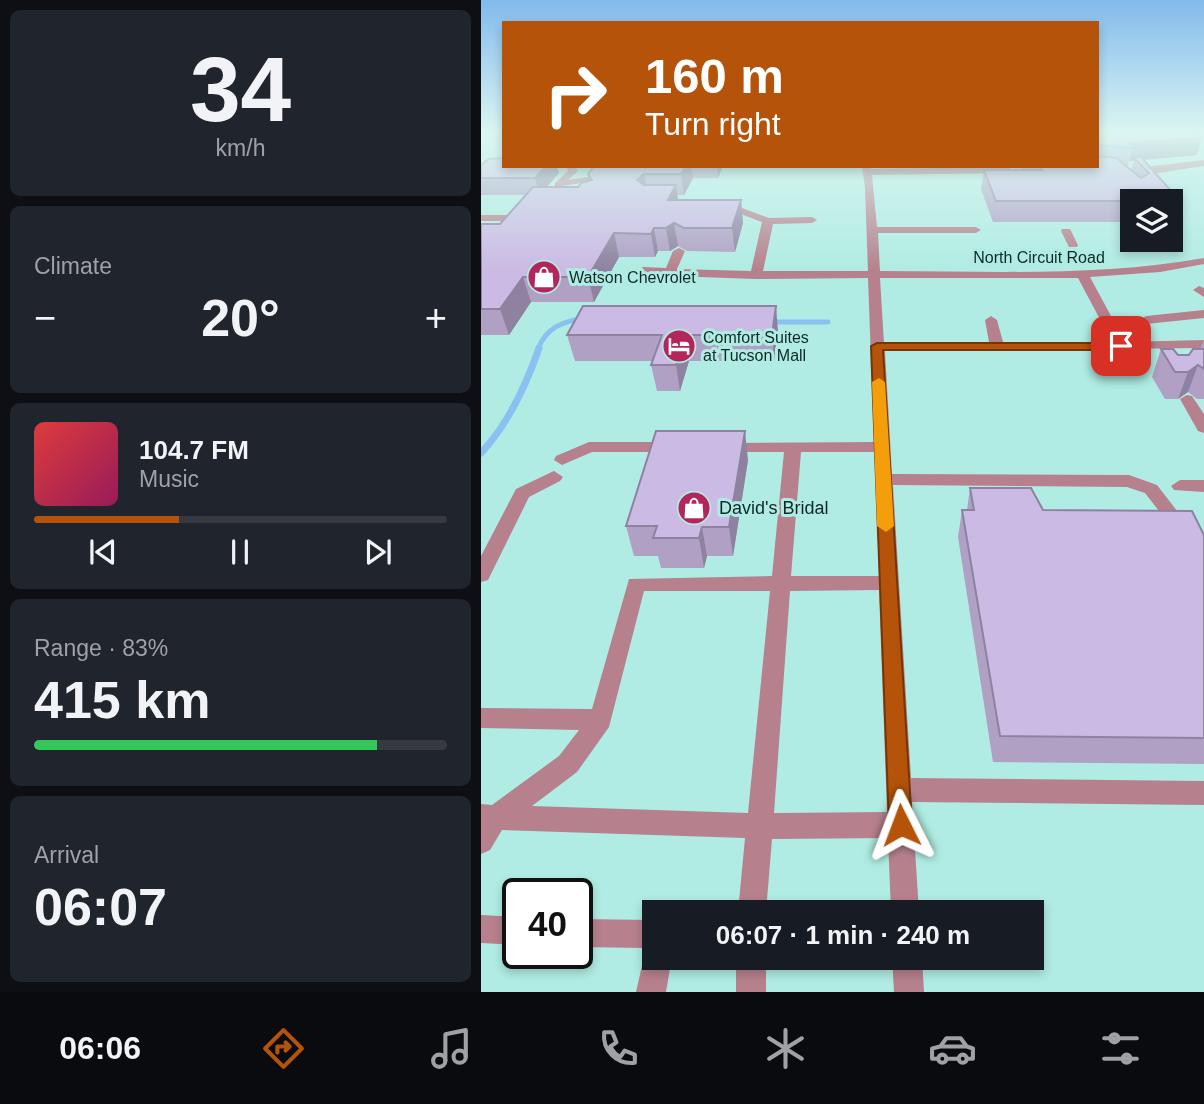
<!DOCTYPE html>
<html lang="en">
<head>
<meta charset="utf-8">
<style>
	body { margin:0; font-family:Arial,sans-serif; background:#20242c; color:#f1f3f6; height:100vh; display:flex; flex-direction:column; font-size:26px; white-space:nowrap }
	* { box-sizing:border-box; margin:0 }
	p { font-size:23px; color:#9ea1a6 }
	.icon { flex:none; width:38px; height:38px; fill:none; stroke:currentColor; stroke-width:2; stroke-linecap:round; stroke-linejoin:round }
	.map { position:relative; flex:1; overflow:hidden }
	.side { display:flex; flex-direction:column; gap:10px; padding:10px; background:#0d0f14; width:481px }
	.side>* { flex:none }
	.banner { position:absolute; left:21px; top:21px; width:597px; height:147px; border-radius:0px; box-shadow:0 4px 10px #0003; background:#b45309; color:#fff; overflow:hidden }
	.controls { position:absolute; left:639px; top:189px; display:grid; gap:14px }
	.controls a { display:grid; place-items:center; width:63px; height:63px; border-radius:0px; background:#171b24; box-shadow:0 4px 10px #0003; font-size:35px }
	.speed { position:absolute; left:21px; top:878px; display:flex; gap:14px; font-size:35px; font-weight:700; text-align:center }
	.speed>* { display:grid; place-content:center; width:91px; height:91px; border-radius:50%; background:#171b24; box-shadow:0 4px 10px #0003; line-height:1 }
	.speed .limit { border:4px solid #111; border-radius:10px; background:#fff; color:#111 }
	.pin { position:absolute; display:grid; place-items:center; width:60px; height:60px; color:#fff; margin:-30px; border-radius:14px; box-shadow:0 4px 10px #0006 }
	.me { position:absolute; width:77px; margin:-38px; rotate:357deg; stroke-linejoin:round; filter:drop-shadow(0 0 5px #0008) }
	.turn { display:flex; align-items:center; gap:24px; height:147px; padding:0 28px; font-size:32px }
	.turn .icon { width:91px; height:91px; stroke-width:2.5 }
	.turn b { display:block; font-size:49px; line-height:60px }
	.big { font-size:52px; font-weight:700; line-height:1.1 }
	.side .card { flex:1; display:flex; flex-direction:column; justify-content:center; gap:10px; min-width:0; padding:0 24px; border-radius:10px; background:#20242c }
	.side .dial { align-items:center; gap:0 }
	.dial b { font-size:91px; line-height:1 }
	.song { display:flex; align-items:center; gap:21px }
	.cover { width:84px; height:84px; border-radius:10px; background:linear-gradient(135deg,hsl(0 70% 55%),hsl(330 70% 35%)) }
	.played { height:7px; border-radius:4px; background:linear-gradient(90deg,#b45309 35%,#363941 35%) }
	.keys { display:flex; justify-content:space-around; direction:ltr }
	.heat { display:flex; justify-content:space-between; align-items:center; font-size:38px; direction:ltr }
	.charge { height:10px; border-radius:5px; background:linear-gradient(90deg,#34c759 83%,#363941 0) }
	.trip { position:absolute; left:161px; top:900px; width:402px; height:70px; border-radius:0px; background:#171b24; box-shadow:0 4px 10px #0003; font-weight:700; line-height:70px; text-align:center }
	.dock { display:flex; height:112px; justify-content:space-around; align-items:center; background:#090b0e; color:#9ea1a6 }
	.dock .icon { width:49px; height:49px }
	.dock .active { color:#b45309 }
	.dock b { font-size:32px; color:#f1f3f6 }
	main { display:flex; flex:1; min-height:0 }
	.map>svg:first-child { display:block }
</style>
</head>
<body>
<main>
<section class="side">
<div class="card dial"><b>34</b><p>km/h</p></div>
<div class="card"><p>Climate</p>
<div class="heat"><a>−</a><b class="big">20°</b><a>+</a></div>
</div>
<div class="card">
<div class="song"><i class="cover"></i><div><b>104.7 FM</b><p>Music</p></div></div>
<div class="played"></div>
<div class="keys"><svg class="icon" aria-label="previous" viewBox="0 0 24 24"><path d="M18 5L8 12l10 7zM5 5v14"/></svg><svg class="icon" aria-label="pause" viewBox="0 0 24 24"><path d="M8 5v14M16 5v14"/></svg><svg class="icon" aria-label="next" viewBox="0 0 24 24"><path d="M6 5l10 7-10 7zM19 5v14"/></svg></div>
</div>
<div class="card"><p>Range · 83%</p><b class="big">415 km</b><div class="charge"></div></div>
<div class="card"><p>Arrival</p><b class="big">06:07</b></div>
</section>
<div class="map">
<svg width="723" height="992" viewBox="0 0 723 992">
	<rect width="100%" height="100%" fill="#b0ece3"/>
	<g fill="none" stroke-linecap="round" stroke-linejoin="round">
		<g stroke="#89c2f1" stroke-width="5">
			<polyline points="286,322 347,322"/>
			<path d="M57,349C65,327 83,321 105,318"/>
		</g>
		<path stroke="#89c2f1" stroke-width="7" d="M0,453C28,423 45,386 58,348"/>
		<g fill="#b6818d" fill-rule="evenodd">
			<path d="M723,160V166C691,170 632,185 605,166L647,169Z"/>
			<polygon points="85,166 94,166 97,171 87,180 181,166 167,173 74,187 74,183 87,171"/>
			<path d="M381,166H390V169L526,167L531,170L526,173L391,175L396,227H495L500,230L495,233H397L399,271C507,271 616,277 723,258V264L679,272L609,277L644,342L723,340V348L404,351L411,474L648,475L676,485L700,516L697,520H685L664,493L646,487L412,485L430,778L723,781V805L431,802L438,912H410L407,838L291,839L285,912H257L264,838L21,830L9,850L0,854V804L11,805L78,756L98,730L0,728V708L111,709L148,579L291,576L303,452H242L236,451L234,447L236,443L393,442L387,278L275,279L162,275L156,271L162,267L185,268L192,251L198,248L204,251L196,269L270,271L281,222L236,205L235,203L240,200L288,218L331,217L336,220L331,223L292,224L282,271H387L384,188ZM399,278H597L631,342H522L516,320L510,316L504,320L508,342L403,343ZM320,452H394L398,576H310ZM398,590L406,812L293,813L309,591ZM163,591H289L267,813L51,806L96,772L128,727Z"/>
			<polygon points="0,215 36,215 41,218 36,221 0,221"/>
			<polygon points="581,229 589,229 597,245 596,247 588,247 580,231"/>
			<polygon points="718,286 723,288 723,297 712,290"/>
			<polygon points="723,310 723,318 665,324 659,320 665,316"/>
			<polygon points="706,395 711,396 723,414 723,433 717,431 699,399"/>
			<polygon points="108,442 193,442 201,447 193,452 111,452 81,465 73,460 75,456"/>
			<polygon points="73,471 82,477 79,481 48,497 7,580 0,582 0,556 35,489"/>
			<polygon points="699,480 723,480 723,492 693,490 690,486"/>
			<polygon points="0,915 37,917 37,945 0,943"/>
			<polygon points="96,919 173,920 173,957 191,957 185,992 155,992 165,948 96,947"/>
			<rect x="255" y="957" width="30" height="35"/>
			<polygon points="411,957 441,957 443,992 413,992"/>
		</g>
	</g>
	<g fill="#afa0c4" fill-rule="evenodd">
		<path d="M616,131L716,155L663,160L699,201L693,222H690V201H651V222H512L500,189L503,170H541V167L537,166H616ZM648,161H653L650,170L645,166H647Z"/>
		<polygon points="0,165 78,173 66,187 97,187 109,181 107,174 113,166 242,166 237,178 212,178 203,195 196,195 197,200 260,200 262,223 254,252 206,251 197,246 189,251 177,251 174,257 138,257 113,302 50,302 28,335 0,335 0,224 19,224 44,195 0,195"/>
		<polygon points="297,331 293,361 208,361 199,391 176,391 170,365 172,361 94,361 86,335"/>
		<polygon points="723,340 723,399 716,399 707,392 697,399 684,399 671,377 680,349 697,355 708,355 719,349"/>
		<polygon points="267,460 252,556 226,556 223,568 180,568 177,556 153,556 145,526"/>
		<polygon points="489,488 562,510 723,535 723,764 512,762 477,537 481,510 486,510"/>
	</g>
	<g fill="#8e82a0">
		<polygon points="722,137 716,155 656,160 653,158 653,161 648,161 652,148 648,143"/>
		<polygon points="65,166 76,166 78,173 59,195 54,178"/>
		<polygon points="205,166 210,166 212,178 203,195 200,174"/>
		<polygon points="236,166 242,166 237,178"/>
		<polygon points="163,174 167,195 156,180"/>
		<polygon points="195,185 198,207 187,200"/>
		<polygon points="260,200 262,223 254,252 251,228"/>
		<polygon points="193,223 197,246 189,251 185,228"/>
		<polygon points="173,228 177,251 174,257 170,234"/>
		<polygon points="133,233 138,257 113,302 107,277"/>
		<polygon points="42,277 50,302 28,335 19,309"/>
		<polygon points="295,306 297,331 293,361 291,335"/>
		<polygon points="204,335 208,361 199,391 195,365"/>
		<polygon points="717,365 707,392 697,399 707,372"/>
		<polygon points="264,431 267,460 252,556 248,527"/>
		<polygon points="221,527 226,556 223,568 218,538"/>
	</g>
	<g fill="#cbbae4" stroke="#8e82a0" stroke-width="2">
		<polygon points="616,131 709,131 722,137 648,143 652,148 616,145"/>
		<polygon points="616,156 635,158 660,178 668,173 653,158 660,157 699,201 515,201 503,170 561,170 556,166 616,166"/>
		<polygon points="23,158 23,166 65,166 54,178 0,178 0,165 8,159"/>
		<polygon points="113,166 205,166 200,174 163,174 156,180 163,185 195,185 187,200 260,200 251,228 203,228 193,223 185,228 173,228 170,234 133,233 107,277 42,277 19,309 0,309 0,224 19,224 52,187 97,187 100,183 111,180 107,174"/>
		<polygon points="102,306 295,306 291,335 204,335 195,365 170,365 181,335 86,335"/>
		<polygon points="680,349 692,349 697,355 708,355 712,349 723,349 723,369 717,365 707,372 694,372"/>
		<polygon points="175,431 264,431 248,527 221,527 218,538 172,538 176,526 145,526"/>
		<polygon points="489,488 550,488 562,510 711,511 723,535 723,738 519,736 481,510 493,510"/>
	</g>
	<linearGradient id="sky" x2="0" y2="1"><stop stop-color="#82baec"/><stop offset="0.49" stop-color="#dbf6f2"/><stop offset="1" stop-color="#dbf6f2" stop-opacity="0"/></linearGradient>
	<rect width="723" height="270" fill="url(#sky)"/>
	<polygon fill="#b45309" stroke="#753606" stroke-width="2" points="396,343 640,343 646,346 640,350 402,350 431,825 428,833 420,836 411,833 408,825 390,346"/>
	<polygon fill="#f59e0b" points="398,378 404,382 413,526 405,532 396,526 391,382"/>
	<defs>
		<symbol id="shop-disc" viewBox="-11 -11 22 22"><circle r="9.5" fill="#b3255b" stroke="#b0ece3"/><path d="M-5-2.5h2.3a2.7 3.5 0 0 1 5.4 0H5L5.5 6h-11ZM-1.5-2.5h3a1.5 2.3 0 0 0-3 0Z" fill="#fff"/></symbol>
		<symbol id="hotel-disc" viewBox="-11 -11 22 22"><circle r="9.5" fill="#b3255b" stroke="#b0ece3"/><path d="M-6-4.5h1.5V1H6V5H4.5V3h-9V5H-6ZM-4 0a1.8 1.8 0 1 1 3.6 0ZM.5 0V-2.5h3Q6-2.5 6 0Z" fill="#fff"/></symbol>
	</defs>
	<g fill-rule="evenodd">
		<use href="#shop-disc" x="44" y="258" width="38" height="38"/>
		<use href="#hotel-disc" x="179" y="327" width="38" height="38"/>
		<use href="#shop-disc" x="194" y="489" width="38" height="38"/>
	</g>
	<g text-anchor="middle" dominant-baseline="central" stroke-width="6" stroke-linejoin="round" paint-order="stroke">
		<g font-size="16" fill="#102825" stroke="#b0ece3">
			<text x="558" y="257">North Circuit Road</text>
		</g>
		<g font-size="16" fill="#102825" stroke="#b0ece3" text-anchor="start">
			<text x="88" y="277">Watson Chevrolet</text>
			<text x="222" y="337">Comfort Suites<tspan x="222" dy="18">at Tucson Mall</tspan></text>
		</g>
		<g font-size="18" fill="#102825" stroke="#b0ece3" text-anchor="start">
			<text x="238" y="508">David's Bridal</text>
		</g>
	</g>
</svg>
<div class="controls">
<a><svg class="icon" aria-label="layers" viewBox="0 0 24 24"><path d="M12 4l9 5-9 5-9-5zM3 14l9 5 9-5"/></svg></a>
</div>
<div class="speed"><div class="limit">40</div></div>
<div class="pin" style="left:640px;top:346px;background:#d93025"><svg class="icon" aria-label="arrive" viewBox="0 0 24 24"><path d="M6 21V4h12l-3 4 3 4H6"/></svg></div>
<svg class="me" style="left:420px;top:825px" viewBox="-20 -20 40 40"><path d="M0-17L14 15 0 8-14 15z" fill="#b45309" stroke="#fff" stroke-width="4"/></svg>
<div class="trip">06:07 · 1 min · 240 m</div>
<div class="banner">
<div class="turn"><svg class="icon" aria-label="right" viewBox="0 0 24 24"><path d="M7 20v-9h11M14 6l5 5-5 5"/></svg><div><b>160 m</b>Turn right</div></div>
</div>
</div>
</main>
<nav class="dock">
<b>06:06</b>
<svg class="icon active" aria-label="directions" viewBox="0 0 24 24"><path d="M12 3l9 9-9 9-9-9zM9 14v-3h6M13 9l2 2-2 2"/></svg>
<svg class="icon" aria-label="music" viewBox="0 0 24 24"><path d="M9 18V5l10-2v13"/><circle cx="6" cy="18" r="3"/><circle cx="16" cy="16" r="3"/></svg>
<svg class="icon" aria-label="phone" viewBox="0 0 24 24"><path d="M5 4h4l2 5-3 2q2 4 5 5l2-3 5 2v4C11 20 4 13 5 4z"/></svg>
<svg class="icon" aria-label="climate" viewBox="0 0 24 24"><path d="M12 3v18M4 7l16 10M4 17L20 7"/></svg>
<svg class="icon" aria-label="car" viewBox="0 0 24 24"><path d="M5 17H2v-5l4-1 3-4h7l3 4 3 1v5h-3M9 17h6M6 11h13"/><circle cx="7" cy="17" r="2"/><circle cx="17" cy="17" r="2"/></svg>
<svg class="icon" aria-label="filters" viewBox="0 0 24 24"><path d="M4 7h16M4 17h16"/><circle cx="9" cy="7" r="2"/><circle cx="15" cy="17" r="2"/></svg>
</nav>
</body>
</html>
